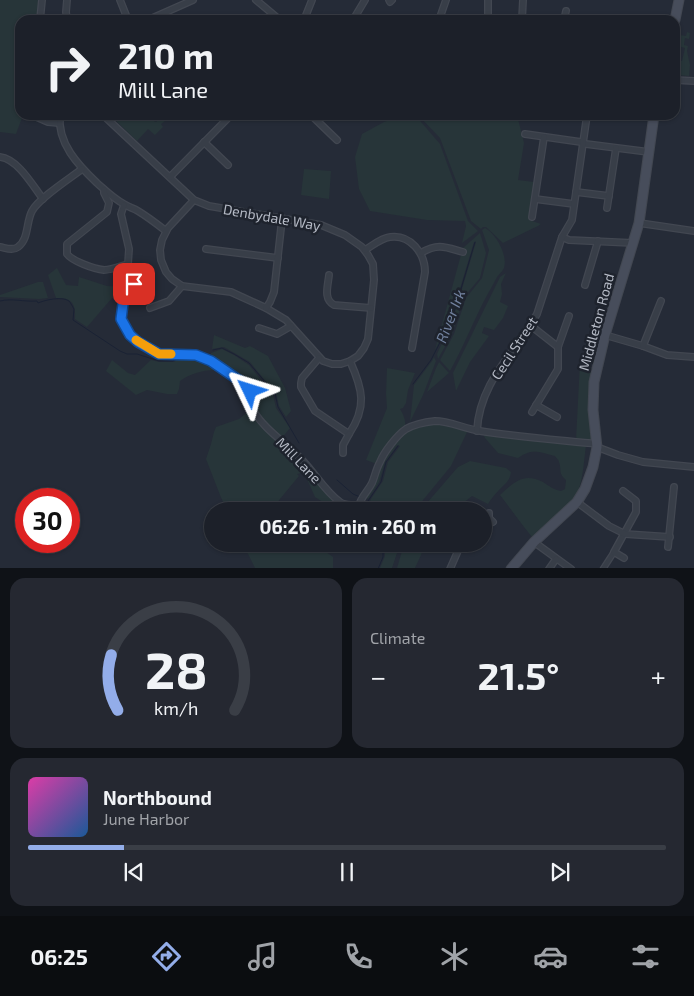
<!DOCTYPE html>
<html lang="en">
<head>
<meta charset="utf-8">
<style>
	body { margin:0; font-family:"Exo 2",sans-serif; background:#252831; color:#f1f3f6; height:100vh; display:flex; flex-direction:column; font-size:19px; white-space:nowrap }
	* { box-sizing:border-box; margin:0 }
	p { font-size:16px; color:#a0a3a8 }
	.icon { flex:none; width:28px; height:28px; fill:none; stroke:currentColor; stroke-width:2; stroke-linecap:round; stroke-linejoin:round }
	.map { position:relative; height:568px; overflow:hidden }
	.side { display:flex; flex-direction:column; gap:10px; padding:10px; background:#0f1217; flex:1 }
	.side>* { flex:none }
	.hud { position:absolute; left:15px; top:15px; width:665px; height:105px; border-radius:15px; box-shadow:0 1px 4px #0004,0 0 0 1px #3a3e46; background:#1c2029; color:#f1f3f6; overflow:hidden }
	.speed { position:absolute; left:15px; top:488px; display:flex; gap:10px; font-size:25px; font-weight:700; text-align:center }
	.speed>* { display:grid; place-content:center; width:65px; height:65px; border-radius:50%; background:#1c2029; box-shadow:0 1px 4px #0004,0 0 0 1px #3a3e46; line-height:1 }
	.speed .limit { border:8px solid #d22; background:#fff; color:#111 }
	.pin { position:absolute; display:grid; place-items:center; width:42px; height:42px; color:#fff; margin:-21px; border-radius:10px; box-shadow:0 2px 8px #0006 }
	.me { position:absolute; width:55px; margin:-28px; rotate:311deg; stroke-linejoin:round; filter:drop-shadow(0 0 4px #0008) }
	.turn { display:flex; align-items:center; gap:18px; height:105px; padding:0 20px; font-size:22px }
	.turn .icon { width:65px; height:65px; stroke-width:2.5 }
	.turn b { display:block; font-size:35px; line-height:42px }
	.big { font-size:38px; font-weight:700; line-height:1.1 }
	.side .tile { flex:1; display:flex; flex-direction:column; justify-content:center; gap:8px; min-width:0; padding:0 18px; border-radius:15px; background:#252831 }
	.side .dial { align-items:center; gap:0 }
	.dial svg { height:130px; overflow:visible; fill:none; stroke:#3a3e46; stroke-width:7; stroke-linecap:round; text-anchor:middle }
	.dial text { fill:#f1f3f6; stroke:none }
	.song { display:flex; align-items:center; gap:15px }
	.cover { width:60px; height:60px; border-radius:8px; background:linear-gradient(135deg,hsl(320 70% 55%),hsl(210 70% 35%)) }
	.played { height:5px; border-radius:2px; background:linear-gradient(90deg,#93ade9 15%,#3a3e46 15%) }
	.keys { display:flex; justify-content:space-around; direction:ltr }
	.heat { display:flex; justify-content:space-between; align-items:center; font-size:28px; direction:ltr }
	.side .tiles { flex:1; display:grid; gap:10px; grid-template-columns:1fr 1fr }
	.tile:last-child { grid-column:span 2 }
	.trip { position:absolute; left:204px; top:502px; width:288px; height:50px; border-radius:25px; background:#1c2029; box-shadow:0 1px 4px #0004,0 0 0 1px #3a3e46; font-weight:700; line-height:50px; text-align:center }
	.dock { display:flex; height:80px; justify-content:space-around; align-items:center; background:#0b0d10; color:#a0a3a8 }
	.dock .icon { width:35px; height:35px }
	.dock .selected { color:#93ade9 }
	.dock b { font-size:22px; color:#f1f3f6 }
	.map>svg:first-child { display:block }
</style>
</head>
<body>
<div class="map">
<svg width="694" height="569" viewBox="0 0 694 569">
	<rect width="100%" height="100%" fill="#252b37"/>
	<g fill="#273539">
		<polygon points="0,0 41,0 39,20 20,20 20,115 23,115 16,134 0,132"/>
		<polygon points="678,30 681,31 680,35 686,36 687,32 690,33 689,39 685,38 684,45 688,46 687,51 690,65 689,76 675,75 675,65 678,66 679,63 675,62 675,59 682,61 685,48 678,46 675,53 675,46 678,46 675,45"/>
		<polygon points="110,115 149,115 152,120 156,122 157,121 152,115 164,115 159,120 165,121 161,124 163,127 155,135 148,129 137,141"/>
		<polygon points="402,115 415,115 440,144 468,221 478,231 462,243 466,226 465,221 427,220 370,211 359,189 355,157 362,134 384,122"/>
		<polygon points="418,115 517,115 524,143 518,180 534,182 529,220 541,224 538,226 503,243 486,227 483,227 481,229 471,221 440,138"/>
		<polygon points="304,169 331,171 329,199 301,195"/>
		<path d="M485,228C496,234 508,255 504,268C503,271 499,274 497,277C493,285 488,293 484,301C472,324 463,348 450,371L440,360L454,334L466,298L482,278L489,250L482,230Z"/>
		<polygon points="480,233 486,253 480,278 464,297 452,334 438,359 437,354 453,319 476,242 474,242 451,318 435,350 462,251 463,248"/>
		<path d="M57,268L66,285L78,286L79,277L107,286L132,287L123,299L112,298L87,327L75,319C76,304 72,297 56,298L48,275Z"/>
		<polygon points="506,273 501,284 502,294 500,302 508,306 503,318 494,330 484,327 482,333 489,336 470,362 456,391 453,373 500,277"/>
		<polygon points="38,282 43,282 48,298 39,299 0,297 0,295"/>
		<polygon points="214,335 245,348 250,346 268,356 285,388 291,411 286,417 279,406 275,388 267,383 250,362 224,347 212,349"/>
		<path d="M222,349L234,355L249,365L264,384L272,390L276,408L290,428L281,439C273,431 256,415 253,405C251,399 252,394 251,388L210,359L211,353Z"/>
		<path d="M184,356L193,357L209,362L215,370C202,370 190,374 180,381L179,389L177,394H167L147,390L136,395L106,371L112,360L128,373L135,375L151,360L159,362H174L179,358Z"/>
		<polygon points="434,357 436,361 423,395 410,422 414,385 432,361"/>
		<polygon points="439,362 449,373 427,392 436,368"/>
		<polygon points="580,362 585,370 593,373 594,443 576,440"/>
		<path d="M387,368L415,373L408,390L406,403L403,408L400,409C404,416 406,420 405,428L377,464L366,460L387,408L386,394Z"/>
		<polygon points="250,410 290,452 287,456 301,473 297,474 299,476 270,511 227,511 220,495 206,459 211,444 214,432 216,427 239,419"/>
		<polygon points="434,423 446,424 468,430 451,466 414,511 366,511 371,499 383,481 388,462 400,446 397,445 385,462 379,482 368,499 366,497 376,474 391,446 407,430"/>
		<path d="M482,432L586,445C584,460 583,483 576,496C567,510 545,524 532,537L524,527L500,495C514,482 524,472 543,482C549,486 554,490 561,491L565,489L566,480C558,473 562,471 559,462C559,460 556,458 555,456C539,452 532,448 518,458L498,453L485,438Z"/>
		<polygon points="296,459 300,461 323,490 343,511 337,511 315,497 302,468"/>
		<path d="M470,461L506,468L511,472C510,481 505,484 499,490C495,494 491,499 488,504L472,496L453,511H420L458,467Z"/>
		<polygon points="243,544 315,544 333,557 333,568 255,568"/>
		<polygon points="385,544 400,544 392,568 380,568 385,556"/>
		<polygon points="404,544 426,544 415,568 397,568"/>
	</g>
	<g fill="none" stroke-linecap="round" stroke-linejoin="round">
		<g stroke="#1a2234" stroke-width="1">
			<path d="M0,301C12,298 24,302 37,301L38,303C45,300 62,296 69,301C71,303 72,306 74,309L73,320L120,351L127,354H137L159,361H173L178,357"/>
			<polyline points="213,350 222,348 234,354 249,363 267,384 274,389 278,407 299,443"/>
			<polyline points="413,384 431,360 452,319 475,242"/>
			<polyline points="337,480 353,494 360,497"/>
			<polyline points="364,511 368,501 381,482 386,462 398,446"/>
			<polyline points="378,569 383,557 383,544"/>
		</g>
		<defs>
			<polyline id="pedestrian" points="603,569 614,552"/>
			<g id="minor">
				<polyline points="120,0 128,20"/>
				<polyline points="256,0 280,20"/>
				<polyline points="389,0 390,2 392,0"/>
				<polyline points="488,0 488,20"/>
				<polyline points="40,20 42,0"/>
				<polyline points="67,20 66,12 67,0"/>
				<polyline points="148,20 193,0"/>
				<polyline points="304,20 312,0"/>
				<polyline points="353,20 365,0"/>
				<polyline points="439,20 446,0"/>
				<polyline points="522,20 523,0"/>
				<polyline points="564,20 566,11"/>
				<polyline points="675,80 694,81"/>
				<polyline points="32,115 48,122 59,123"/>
				<path d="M60,115C57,143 78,165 97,183C105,190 114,199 124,204C128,207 133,208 138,211C148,217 157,224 166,231"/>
				<polyline points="103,115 194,200 209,206 321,225 345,235 362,247 368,255 373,264 374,280 368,339 364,348 358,356 350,361 341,364 332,364 323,361 286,320 266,308 231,292 182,286 172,279 166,272 161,260 160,250 162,240 168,228 194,200"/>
				<polyline points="311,115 337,140"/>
				<polyline points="525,134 581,142 586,144 649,152"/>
				<polyline points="204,142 228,165"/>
				<path d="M0,157C18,159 33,186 43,199"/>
				<polyline points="170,177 231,115"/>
				<path d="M104,190V193L109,203L107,212L67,244V254C72,261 94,269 104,270C111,270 121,266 128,264"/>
				<polyline points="576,192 609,196"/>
				<polyline points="535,199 574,204"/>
				<path d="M124,205L121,214L129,249L128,264L134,277V284L123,304L121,319L131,335L138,342L159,354L196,355L211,361L246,385C252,395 248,402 253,410C265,431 288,444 304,462C316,475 326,492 340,502C345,506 353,504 359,506C360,498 368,491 372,483C375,476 376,469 380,462C384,452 397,435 406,429C413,425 426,422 435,421C450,421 465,429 480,431C518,437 558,440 597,444"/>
				<polyline points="607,208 616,148"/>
				<polyline points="532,217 544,137"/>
				<polyline points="639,223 694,231"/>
				<polyline points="562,237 569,240 633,243"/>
				<path d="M0,247C6,248 13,251 18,247C29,239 26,222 32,211C39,198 69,179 82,169"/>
				<polyline points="206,249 278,258"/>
				<path d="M365,250C372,246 381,238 390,237C410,234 425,253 425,272L412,348"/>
				<path d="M421,253C438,243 445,247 463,252"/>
				<path d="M329,275C328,286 323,299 334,305L371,308"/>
				<polyline points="585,285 598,241"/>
				<polyline points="150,308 169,301 182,286"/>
				<polyline points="266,308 270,302 274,292 282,219"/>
				<polyline points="530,325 558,347"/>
				<polyline points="259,328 277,334 291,326"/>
				<polyline points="605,335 643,346 667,355 694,357"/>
				<polyline points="643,346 661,301"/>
				<path d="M319,358L302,378L301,383V387L315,411L349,434C367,407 363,390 350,361"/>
				<polyline points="536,405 557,417"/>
				<polyline points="532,412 558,369 558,347 569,316"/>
				<path d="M477,431C479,383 515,352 537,314L562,237L572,220L587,115"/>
				<polyline points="597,447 618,455 643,462 694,467"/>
				<polyline points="343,453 343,445 349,434"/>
				<polyline points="623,491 636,501 636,512 614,552 624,558"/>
				<polyline points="577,502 609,526 625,534 670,537"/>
				<polyline points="489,513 489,518 493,522"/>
				<polyline points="534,542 571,569"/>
				<polyline points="668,547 674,487"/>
				<polyline points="450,569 461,544"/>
				<polyline points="549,569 556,559"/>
			</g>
			<g id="secondary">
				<polyline points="675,20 679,0"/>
				<polyline points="511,569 534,542 577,502 585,489 593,467 597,447 593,410 594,382 605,335 639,223 654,115"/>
			</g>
		</defs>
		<use href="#pedestrian" stroke="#424751" stroke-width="7"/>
		<use href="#minor" stroke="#424751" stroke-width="8"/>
		<use href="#secondary" stroke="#424751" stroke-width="11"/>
		<use href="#pedestrian" stroke="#383e48" stroke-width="4.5"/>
		<use href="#minor" stroke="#383e48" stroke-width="5.5"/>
		<use href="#secondary" stroke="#474d5b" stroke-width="9"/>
	</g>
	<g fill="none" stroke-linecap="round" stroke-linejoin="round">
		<defs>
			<polyline id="route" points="134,284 123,304 121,319 130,335 138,342 159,354 196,355 211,361 246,385 250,391"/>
		</defs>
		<use href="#route" stroke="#114b97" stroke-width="12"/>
		<use href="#route" stroke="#1a73e8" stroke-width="9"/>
		<polyline stroke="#f59e0b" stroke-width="9" points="136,340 159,354 171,354"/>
	</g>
	<g text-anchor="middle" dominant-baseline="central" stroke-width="5" stroke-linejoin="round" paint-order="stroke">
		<g font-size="14" fill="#b4b9c4" stroke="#1e232d">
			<text transform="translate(272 217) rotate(10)">Denbydale Way</text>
			<text transform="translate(596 322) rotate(-75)">Middleton Road</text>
			<text transform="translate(514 348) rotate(-57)">Cecil Street</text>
			<text transform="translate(299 460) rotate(46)">Mill Lane</text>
		</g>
		<g font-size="15" font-style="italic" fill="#71819e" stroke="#1e232d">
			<text transform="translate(450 316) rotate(-69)">River Irk</text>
		</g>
	</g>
</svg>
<div class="speed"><div class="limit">30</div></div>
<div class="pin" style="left:134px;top:284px;background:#d93025"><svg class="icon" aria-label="arrive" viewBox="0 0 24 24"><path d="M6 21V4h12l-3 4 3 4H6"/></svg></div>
<svg class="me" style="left:250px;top:391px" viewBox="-20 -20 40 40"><path d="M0-17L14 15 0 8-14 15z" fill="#1a73e8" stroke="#fff" stroke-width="4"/></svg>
<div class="trip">06:26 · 1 min · 260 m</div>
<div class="hud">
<div class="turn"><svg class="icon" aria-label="right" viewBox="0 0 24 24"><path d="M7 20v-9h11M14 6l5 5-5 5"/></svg><div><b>210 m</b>Mill Lane</div></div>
</div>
</div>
<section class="side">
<div class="tiles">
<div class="tile dial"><svg viewBox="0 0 100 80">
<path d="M14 69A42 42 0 1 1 86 69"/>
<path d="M14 69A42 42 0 0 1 10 35" stroke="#93ade9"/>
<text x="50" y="56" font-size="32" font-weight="700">28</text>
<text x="50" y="72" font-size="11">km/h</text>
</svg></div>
<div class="tile"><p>Climate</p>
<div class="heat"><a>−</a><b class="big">21.5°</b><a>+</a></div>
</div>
<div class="tile">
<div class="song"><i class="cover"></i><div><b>Northbound</b><p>June Harbor</p></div></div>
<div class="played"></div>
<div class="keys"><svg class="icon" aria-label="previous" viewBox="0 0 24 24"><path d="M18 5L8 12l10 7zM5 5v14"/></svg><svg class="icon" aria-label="pause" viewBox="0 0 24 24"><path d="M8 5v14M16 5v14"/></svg><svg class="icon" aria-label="next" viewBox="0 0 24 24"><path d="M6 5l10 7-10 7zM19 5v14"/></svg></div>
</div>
</div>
</section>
<nav class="dock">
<b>06:25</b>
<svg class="icon selected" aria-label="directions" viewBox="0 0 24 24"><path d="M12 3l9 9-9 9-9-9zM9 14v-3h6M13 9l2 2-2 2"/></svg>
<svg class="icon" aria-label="music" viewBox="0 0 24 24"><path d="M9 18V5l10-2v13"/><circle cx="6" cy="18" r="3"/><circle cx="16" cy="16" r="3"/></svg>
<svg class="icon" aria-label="phone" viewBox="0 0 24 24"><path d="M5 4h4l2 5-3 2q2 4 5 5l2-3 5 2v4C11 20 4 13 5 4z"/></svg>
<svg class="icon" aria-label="climate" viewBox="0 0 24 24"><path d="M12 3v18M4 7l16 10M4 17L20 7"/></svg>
<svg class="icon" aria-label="car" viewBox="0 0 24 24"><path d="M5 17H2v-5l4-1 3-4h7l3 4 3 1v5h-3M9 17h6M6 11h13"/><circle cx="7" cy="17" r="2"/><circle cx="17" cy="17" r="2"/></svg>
<svg class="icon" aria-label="filters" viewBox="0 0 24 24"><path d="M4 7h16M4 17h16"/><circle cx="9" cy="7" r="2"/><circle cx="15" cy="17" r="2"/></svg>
</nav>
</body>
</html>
